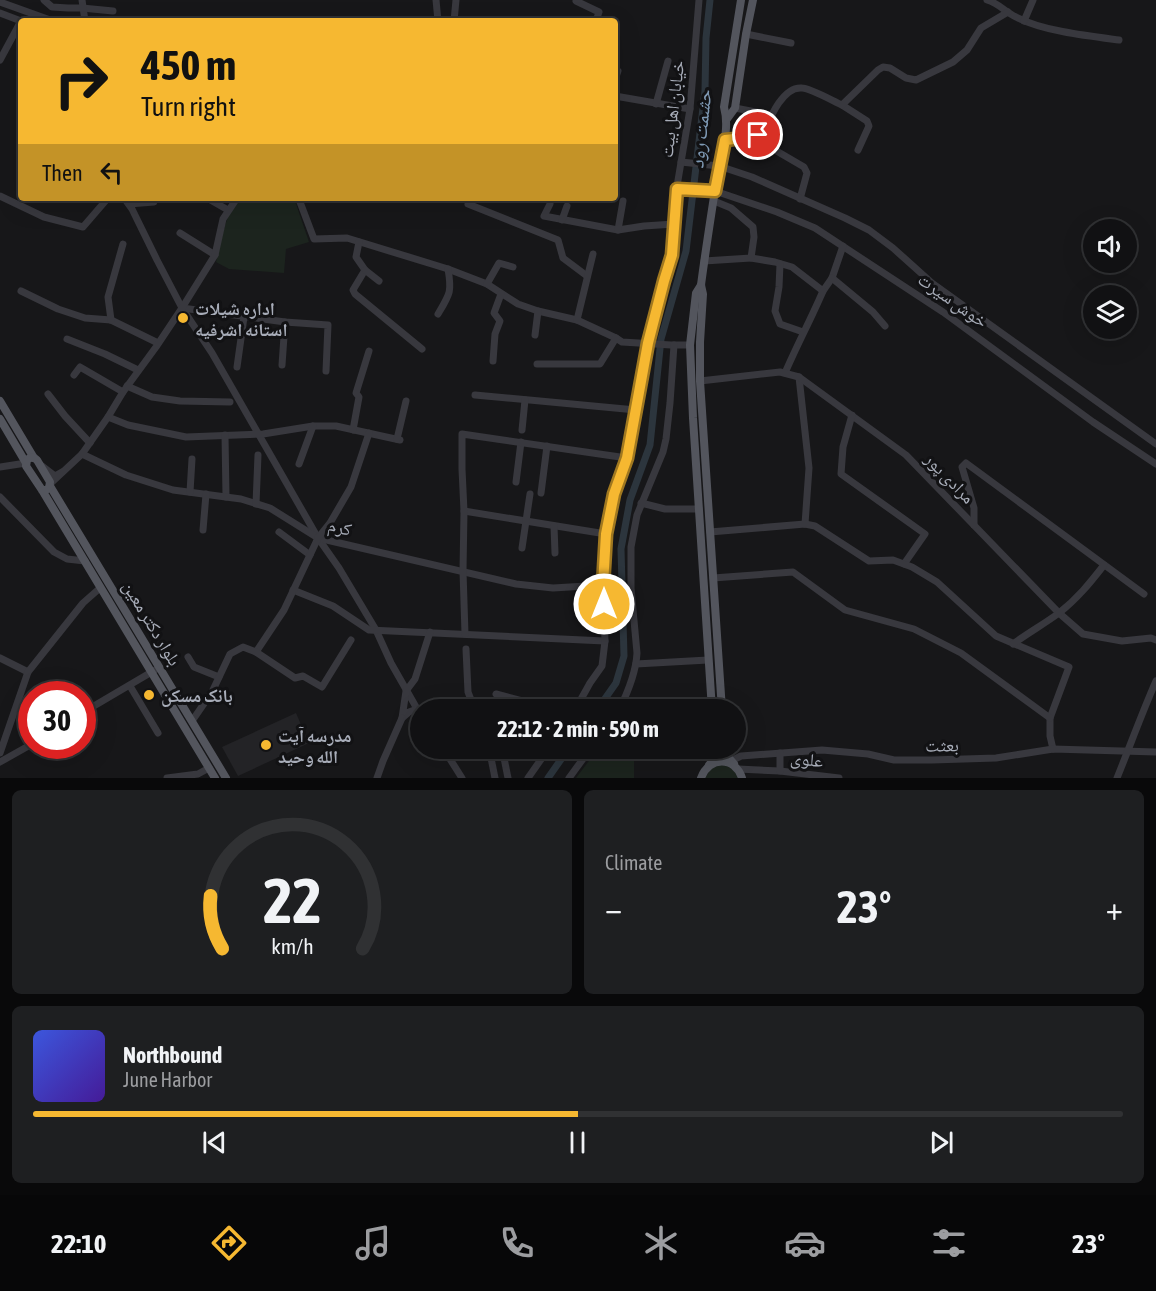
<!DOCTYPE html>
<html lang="en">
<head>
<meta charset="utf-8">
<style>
	body { margin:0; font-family:"Asap Condensed","Noto Naskh Arabic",sans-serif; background:#1e1f21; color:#f1f3f6; height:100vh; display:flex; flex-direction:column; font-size:22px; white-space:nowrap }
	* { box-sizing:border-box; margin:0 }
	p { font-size:20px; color:#9c9da0 }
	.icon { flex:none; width:33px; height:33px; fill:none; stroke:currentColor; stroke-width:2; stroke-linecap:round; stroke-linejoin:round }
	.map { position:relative; height:778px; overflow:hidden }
	.side { display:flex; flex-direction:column; gap:12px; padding:12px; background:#09090a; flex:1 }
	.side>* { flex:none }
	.banner { position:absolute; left:18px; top:18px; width:600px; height:183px; border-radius:6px; box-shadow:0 6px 24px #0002,0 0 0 2px #303133; background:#f6b831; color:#111; overflow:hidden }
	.fabs { position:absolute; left:1083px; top:219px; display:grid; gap:12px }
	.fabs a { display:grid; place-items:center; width:54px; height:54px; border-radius:50%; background:#111113; box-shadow:0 6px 24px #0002,0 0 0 2px #303133; font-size:30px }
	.speed { position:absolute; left:18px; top:681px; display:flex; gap:12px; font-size:30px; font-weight:700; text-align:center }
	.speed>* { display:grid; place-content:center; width:78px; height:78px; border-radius:50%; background:#111113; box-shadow:0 6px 24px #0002,0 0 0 2px #303133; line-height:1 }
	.speed .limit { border:9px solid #d22; background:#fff; color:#111 }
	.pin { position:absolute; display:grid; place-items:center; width:51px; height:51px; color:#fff; margin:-26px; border:3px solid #fff; border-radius:50%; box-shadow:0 2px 6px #0007 }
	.me { position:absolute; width:66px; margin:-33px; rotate:0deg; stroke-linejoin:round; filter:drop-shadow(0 0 4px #0008) }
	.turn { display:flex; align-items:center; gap:21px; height:126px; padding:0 24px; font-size:27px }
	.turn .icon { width:78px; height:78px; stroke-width:2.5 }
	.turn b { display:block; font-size:42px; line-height:51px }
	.then { display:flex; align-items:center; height:57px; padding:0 24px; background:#0003; gap:12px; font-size:22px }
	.big { font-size:45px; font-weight:700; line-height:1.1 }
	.side .tile { flex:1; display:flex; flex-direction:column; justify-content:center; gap:9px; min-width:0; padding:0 21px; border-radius:9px; background:#1e1f21 }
	.side .dial { align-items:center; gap:0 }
	.dial svg { height:156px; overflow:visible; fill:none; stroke:#303133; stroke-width:7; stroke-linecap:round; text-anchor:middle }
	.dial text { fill:#f1f3f6; stroke:none }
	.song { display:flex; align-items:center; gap:18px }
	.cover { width:72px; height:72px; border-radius:9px; background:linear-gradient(135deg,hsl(230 70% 55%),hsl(260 70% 35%)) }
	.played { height:6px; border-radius:3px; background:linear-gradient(90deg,#f6b831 50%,#303133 50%) }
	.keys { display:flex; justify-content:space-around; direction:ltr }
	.heat { display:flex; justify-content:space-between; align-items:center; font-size:33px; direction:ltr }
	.side .tiles { flex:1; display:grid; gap:12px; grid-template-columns:1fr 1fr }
	.tile:last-child { grid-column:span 2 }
	.trip { position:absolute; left:410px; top:699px; width:336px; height:60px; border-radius:30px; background:#111113; box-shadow:0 6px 24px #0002,0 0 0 2px #303133; font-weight:700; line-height:60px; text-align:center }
	.tab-bar { display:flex; height:96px; justify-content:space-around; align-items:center; background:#070708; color:#9c9da0 }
	.tab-bar .icon { width:42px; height:42px }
	.tab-bar .selected { color:#f6b831 }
	.tab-bar b { font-size:27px; color:#f1f3f6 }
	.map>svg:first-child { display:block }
</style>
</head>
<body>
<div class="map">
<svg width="1156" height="778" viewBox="0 0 1156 778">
	<rect width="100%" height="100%" fill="#171719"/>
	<polygon fill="#232326" points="296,713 309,743 238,776 222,747"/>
	<g fill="#1c241e">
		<path d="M239,198H294L309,242L286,249L284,273L229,269L216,262C222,240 224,216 239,198Z"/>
		<polygon points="598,749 634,749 634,778 576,778"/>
		<polygon points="723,764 733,769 738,778 705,778 712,767"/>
	</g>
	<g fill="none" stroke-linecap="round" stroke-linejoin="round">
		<g stroke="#2c353d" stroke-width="7">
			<polyline points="597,710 616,683 624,656 621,549 630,500 650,445 661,339 686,251 705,91 706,38 710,0"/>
			<polyline points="548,778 569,748"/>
		</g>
		<g stroke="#38383e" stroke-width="7">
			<polyline points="44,0 52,7 68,8 82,8 113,11"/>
			<polyline points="82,0 85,21"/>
			<polyline points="436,0 438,21"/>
			<path d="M987,0C1000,4 1005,12 1016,17C1043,31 1088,36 1119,40"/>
			<polyline points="576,1 599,12 596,21"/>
			<polyline points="0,2 53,21"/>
			<polyline points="0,13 21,21"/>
			<polyline points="454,21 456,0"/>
			<polyline points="1024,21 1033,0"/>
			<polyline points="746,34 791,43"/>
			<polyline points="0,60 21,21"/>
			<polyline points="615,80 618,71"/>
			<polyline points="615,96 690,109"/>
			<polyline points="656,104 668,61"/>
			<polyline points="842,105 867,121 869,126 858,150"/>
			<polyline points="735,108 761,113"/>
			<polyline points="758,135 768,146 804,167 807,173 800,199"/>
			<path d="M725,139L754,137L764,132C770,118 783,86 802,88C810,88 833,101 842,105L878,70L883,67L890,68L906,78L916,80L953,62L967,50L981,28L1008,12"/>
			<polyline points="681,162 719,166 752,177 845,218 869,230 893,248 932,283 1156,444"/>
			<polyline points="677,189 715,191 777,212 815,228 943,312 1093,422 1156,464"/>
			<polyline points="0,196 44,217 83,227 108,198"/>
			<polyline points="124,198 132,209 157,260 182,308 212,353 318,538 339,568 376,630 391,663 420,714"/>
			<polyline points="207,198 228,210"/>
			<polyline points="297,198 300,202 314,239 347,238 448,269 487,284 518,304 538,311 577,320 616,338 622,342 671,345 690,345"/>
			<polyline points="129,204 154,202 155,198"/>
			<polyline points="468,204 558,240 563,258 587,276"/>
			<polyline points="550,204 544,216 618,230 644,226 674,224"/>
			<polyline points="562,220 567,206"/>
			<polyline points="618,230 623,201"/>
			<polyline points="180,233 215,255"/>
			<polyline points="359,242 356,257 365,270 353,290 355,294 422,349"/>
			<polyline points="751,258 775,262 792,267 823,291 832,278 843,246"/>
			<polyline points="704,261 751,258 754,237 753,227 731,208 714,201"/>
			<polyline points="780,264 779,287 775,311 780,324 803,332"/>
			<polyline points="365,270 379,281"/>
			<polyline points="832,278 873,312 885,326"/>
			<polyline points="487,284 499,263 513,267"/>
			<polyline points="21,291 58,309 85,318 111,320 158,343"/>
			<polyline points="182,308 285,322 328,325 326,371"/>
			<path d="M438,314C450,294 452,292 448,269"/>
			<polyline points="111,320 108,297 123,244"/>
			<polyline points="577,320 593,254"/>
			<polyline points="535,335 538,311"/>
			<polyline points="67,339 105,354 138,370"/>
			<polyline points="493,361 495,334 500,321 494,313 501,294"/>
			<polyline points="537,364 600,364 616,338"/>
			<polyline points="282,365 285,322"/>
			<polyline points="237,367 244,317"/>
			<path d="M785,373C797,345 811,319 823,291"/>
			<polyline points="74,375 80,367 123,392"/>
			<polyline points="799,377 809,468 805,524"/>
			<polyline points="700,381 780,372 799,377 906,455 1059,613 1083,634 1122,641 1151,638 1156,640"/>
			<polyline points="127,386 152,397 180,401 230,402"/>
			<polyline points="48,394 65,416 90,443"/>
			<polyline points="475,395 636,410"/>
			<polyline points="852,415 843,447 841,474 925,534 904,564"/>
			<polyline points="108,417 128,425 186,437 263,434 313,426 336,426 400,440"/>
			<polyline points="353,430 359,397 356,393 369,351"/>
			<polyline points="522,430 525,400"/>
			<polyline points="225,435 226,497"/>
			<polyline points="397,439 406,401"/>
			<polyline points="82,454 126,475 173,490 241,499 270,508 318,538 516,584 553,588 603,585"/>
			<polyline points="299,464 313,426"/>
			<polyline points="42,466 55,476 62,472"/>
			<polyline points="0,467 26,463"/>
			<polyline points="516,482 521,442"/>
			<polyline points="50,484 82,454 108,417 123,392 156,347 182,308 215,255 223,219 237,198"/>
			<polyline points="190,492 192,459"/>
			<polyline points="541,493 547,446"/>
			<polyline points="0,497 54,552 67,559 85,561"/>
			<polyline points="641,503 665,509 699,509"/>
			<polyline points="256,504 258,455"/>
			<polyline points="464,511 606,534"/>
			<polyline points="974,525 974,508 962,467 966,463 1144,594"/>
			<polyline points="554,526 555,553"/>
			<polyline points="203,530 206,494"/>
			<polyline points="279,532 310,555"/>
			<polyline points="710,532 805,524 815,526 869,561 893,560 912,567 937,582 996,636 1069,667 1050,718 1050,736 1053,749"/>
			<polyline points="522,548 530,494"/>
			<polyline points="713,578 793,572 845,610 914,629 961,653 1050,718"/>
			<polyline points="293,590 333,606 369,630 605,641"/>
			<polyline points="465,634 463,571 464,511 462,469 462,434 627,458"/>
			<path d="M1013,644C1028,633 1044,624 1059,613C1077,599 1090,583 1104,565"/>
			<polyline points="466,649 468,692 475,710"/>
			<polyline points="256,652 284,610 318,538 330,523 351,487 369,433"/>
			<polyline points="188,657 194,667 219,677"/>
			<polyline points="0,658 28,672"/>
			<polyline points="636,664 708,660"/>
			<polyline points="130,686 158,733"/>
			<polyline points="496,694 556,710"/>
			<polyline points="417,709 409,712 402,718 406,691 415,679 430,632"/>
			<polyline points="575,710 590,683 602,666 605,641 603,585 606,534 614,494 627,458 648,343 664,281 672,255 675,198 690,109 699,0"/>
			<path d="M619,710C628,692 636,673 637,653L631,588V547L637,515L663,452L666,439L670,403L674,345"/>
			<polyline points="82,713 155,670"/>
			<polyline points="192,721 212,692 230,654 243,647 256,652 295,678 303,676 322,687 351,640"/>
			<polyline points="443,748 462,778"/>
			<polyline points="489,748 495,778"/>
			<polyline points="502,748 508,778"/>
			<polyline points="0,753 28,672 83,603 100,588"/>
			<polyline points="731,761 741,756 822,750 868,754 894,760 932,760 996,758 1053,749 1156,752"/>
			<polyline points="0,762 32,744"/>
			<polyline points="738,769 780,771 839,778"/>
			<polyline points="780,771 780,753"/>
			<polyline points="167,778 198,774 209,768"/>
			<polyline points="377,778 383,761 402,718"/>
			<polyline points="528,778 549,748"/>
			<polyline points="569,778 591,748"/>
			<path d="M1117,778C1130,746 1142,713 1156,681"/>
		</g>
		<g stroke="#53555d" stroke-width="8">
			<polyline points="727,119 735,108 746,34 753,0"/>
			<polyline points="701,285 696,293 690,345 693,418 712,710"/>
			<polyline points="0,401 34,458"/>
			<polyline points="0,419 26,463"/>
			<polyline points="50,486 226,778"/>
			<path d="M42,490H46L49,488L50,482L37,460C34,457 30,457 27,460L26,466L42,490L215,778"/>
			<path d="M722,710L700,381V342L703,294L701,285C706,247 712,209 718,171C722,150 730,129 724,107L741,0"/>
			<polyline points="724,748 727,756 734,764"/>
			<polyline points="709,765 714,759 714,748"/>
			<path d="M701,778C709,756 735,756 742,778"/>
		</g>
	</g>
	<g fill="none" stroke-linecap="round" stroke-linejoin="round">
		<defs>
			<polyline id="route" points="604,604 603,585 606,534 614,494 627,458 648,343 664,281 672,255 677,189 715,191 725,140 754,137 758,135"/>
		</defs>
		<use href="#route" stroke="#a07820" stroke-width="15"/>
		<use href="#route" stroke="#f6b831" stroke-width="10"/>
	</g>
	<g fill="#f6b831" stroke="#121214" stroke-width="2">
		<circle cx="183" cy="318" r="6"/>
		<circle cx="149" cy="695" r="6"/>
		<circle cx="266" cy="745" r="6"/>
	</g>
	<g text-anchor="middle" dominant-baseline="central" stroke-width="6" stroke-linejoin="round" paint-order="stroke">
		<g font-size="18" fill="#a8adb9" stroke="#121214">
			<text transform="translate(672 109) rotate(-83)">خیابان اهل بیت</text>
			<text transform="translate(953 300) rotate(35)">خوش سیرت</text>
			<text transform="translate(950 478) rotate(46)">مرادی پور</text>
			<text transform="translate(340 527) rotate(14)">کرم</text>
			<text transform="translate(152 623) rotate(59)">بلوار دکتر معین</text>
			<text transform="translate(942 745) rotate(-1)">بعثت</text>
			<text transform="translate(807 759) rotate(7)">علوی</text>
		</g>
		<g font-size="18" font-weight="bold" fill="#a8adb9" stroke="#121214" text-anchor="start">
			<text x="195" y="308">اداره شیلات<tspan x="195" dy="21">استانه اشرفیه</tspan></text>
			<text x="161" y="695">بانک مسکن</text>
			<text x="278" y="735">مدرسه آیت<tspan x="278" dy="21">الله وحید</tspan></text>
		</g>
		<g font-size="20" font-style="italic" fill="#7f9ab5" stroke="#121214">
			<text transform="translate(700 129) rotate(-84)">حشمت رود</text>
		</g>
	</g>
</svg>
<div class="fabs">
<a><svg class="icon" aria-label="sound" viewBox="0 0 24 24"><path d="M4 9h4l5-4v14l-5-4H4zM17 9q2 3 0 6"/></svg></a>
<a><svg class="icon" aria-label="layers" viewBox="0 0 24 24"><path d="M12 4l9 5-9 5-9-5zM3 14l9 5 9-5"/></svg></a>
</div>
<div class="speed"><div class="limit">30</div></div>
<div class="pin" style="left:758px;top:135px;background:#d93025"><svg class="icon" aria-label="arrive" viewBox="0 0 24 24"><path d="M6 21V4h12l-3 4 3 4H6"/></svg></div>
<svg class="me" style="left:604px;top:604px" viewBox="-20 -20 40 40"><circle r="17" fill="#f6b831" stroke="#fff" stroke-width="3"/><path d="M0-11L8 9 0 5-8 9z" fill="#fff"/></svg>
<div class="trip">22:12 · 2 min · 590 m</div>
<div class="banner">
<div class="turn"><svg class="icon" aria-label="right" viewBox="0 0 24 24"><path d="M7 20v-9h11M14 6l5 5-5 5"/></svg><div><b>450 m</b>Turn right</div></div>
<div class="then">Then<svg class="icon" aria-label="left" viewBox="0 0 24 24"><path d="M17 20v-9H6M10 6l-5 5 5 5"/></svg></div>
</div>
</div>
<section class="side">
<div class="tiles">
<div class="tile dial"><svg viewBox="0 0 100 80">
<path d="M14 69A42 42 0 1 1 86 69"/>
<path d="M14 69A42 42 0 0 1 8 42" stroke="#f6b831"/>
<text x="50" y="56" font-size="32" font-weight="700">22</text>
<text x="50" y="72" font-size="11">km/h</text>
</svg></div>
<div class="tile"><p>Climate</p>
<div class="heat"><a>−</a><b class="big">23°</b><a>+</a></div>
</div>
<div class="tile">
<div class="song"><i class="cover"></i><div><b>Northbound</b><p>June Harbor</p></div></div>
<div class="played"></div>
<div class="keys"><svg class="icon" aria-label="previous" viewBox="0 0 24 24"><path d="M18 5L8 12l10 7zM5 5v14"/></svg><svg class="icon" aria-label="pause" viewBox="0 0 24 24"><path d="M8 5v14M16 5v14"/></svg><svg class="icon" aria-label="next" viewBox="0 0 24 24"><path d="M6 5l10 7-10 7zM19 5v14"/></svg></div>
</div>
</div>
</section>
<nav class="tab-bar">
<b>22:10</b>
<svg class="icon selected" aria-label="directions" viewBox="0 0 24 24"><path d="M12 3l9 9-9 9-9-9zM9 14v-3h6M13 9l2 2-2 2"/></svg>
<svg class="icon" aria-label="music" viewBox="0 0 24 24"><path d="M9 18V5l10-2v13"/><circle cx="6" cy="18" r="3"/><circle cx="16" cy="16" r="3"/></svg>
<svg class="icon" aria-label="phone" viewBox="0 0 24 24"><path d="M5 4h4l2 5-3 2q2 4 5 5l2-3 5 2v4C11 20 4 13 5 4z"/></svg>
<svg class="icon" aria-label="climate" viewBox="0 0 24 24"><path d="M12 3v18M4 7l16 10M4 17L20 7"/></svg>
<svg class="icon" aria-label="car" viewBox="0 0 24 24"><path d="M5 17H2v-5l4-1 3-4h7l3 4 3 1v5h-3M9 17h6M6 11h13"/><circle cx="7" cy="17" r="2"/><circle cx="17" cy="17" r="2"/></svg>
<svg class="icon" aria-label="filters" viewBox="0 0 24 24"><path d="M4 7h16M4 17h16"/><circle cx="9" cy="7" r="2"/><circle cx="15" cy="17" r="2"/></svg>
<b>23°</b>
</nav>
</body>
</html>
